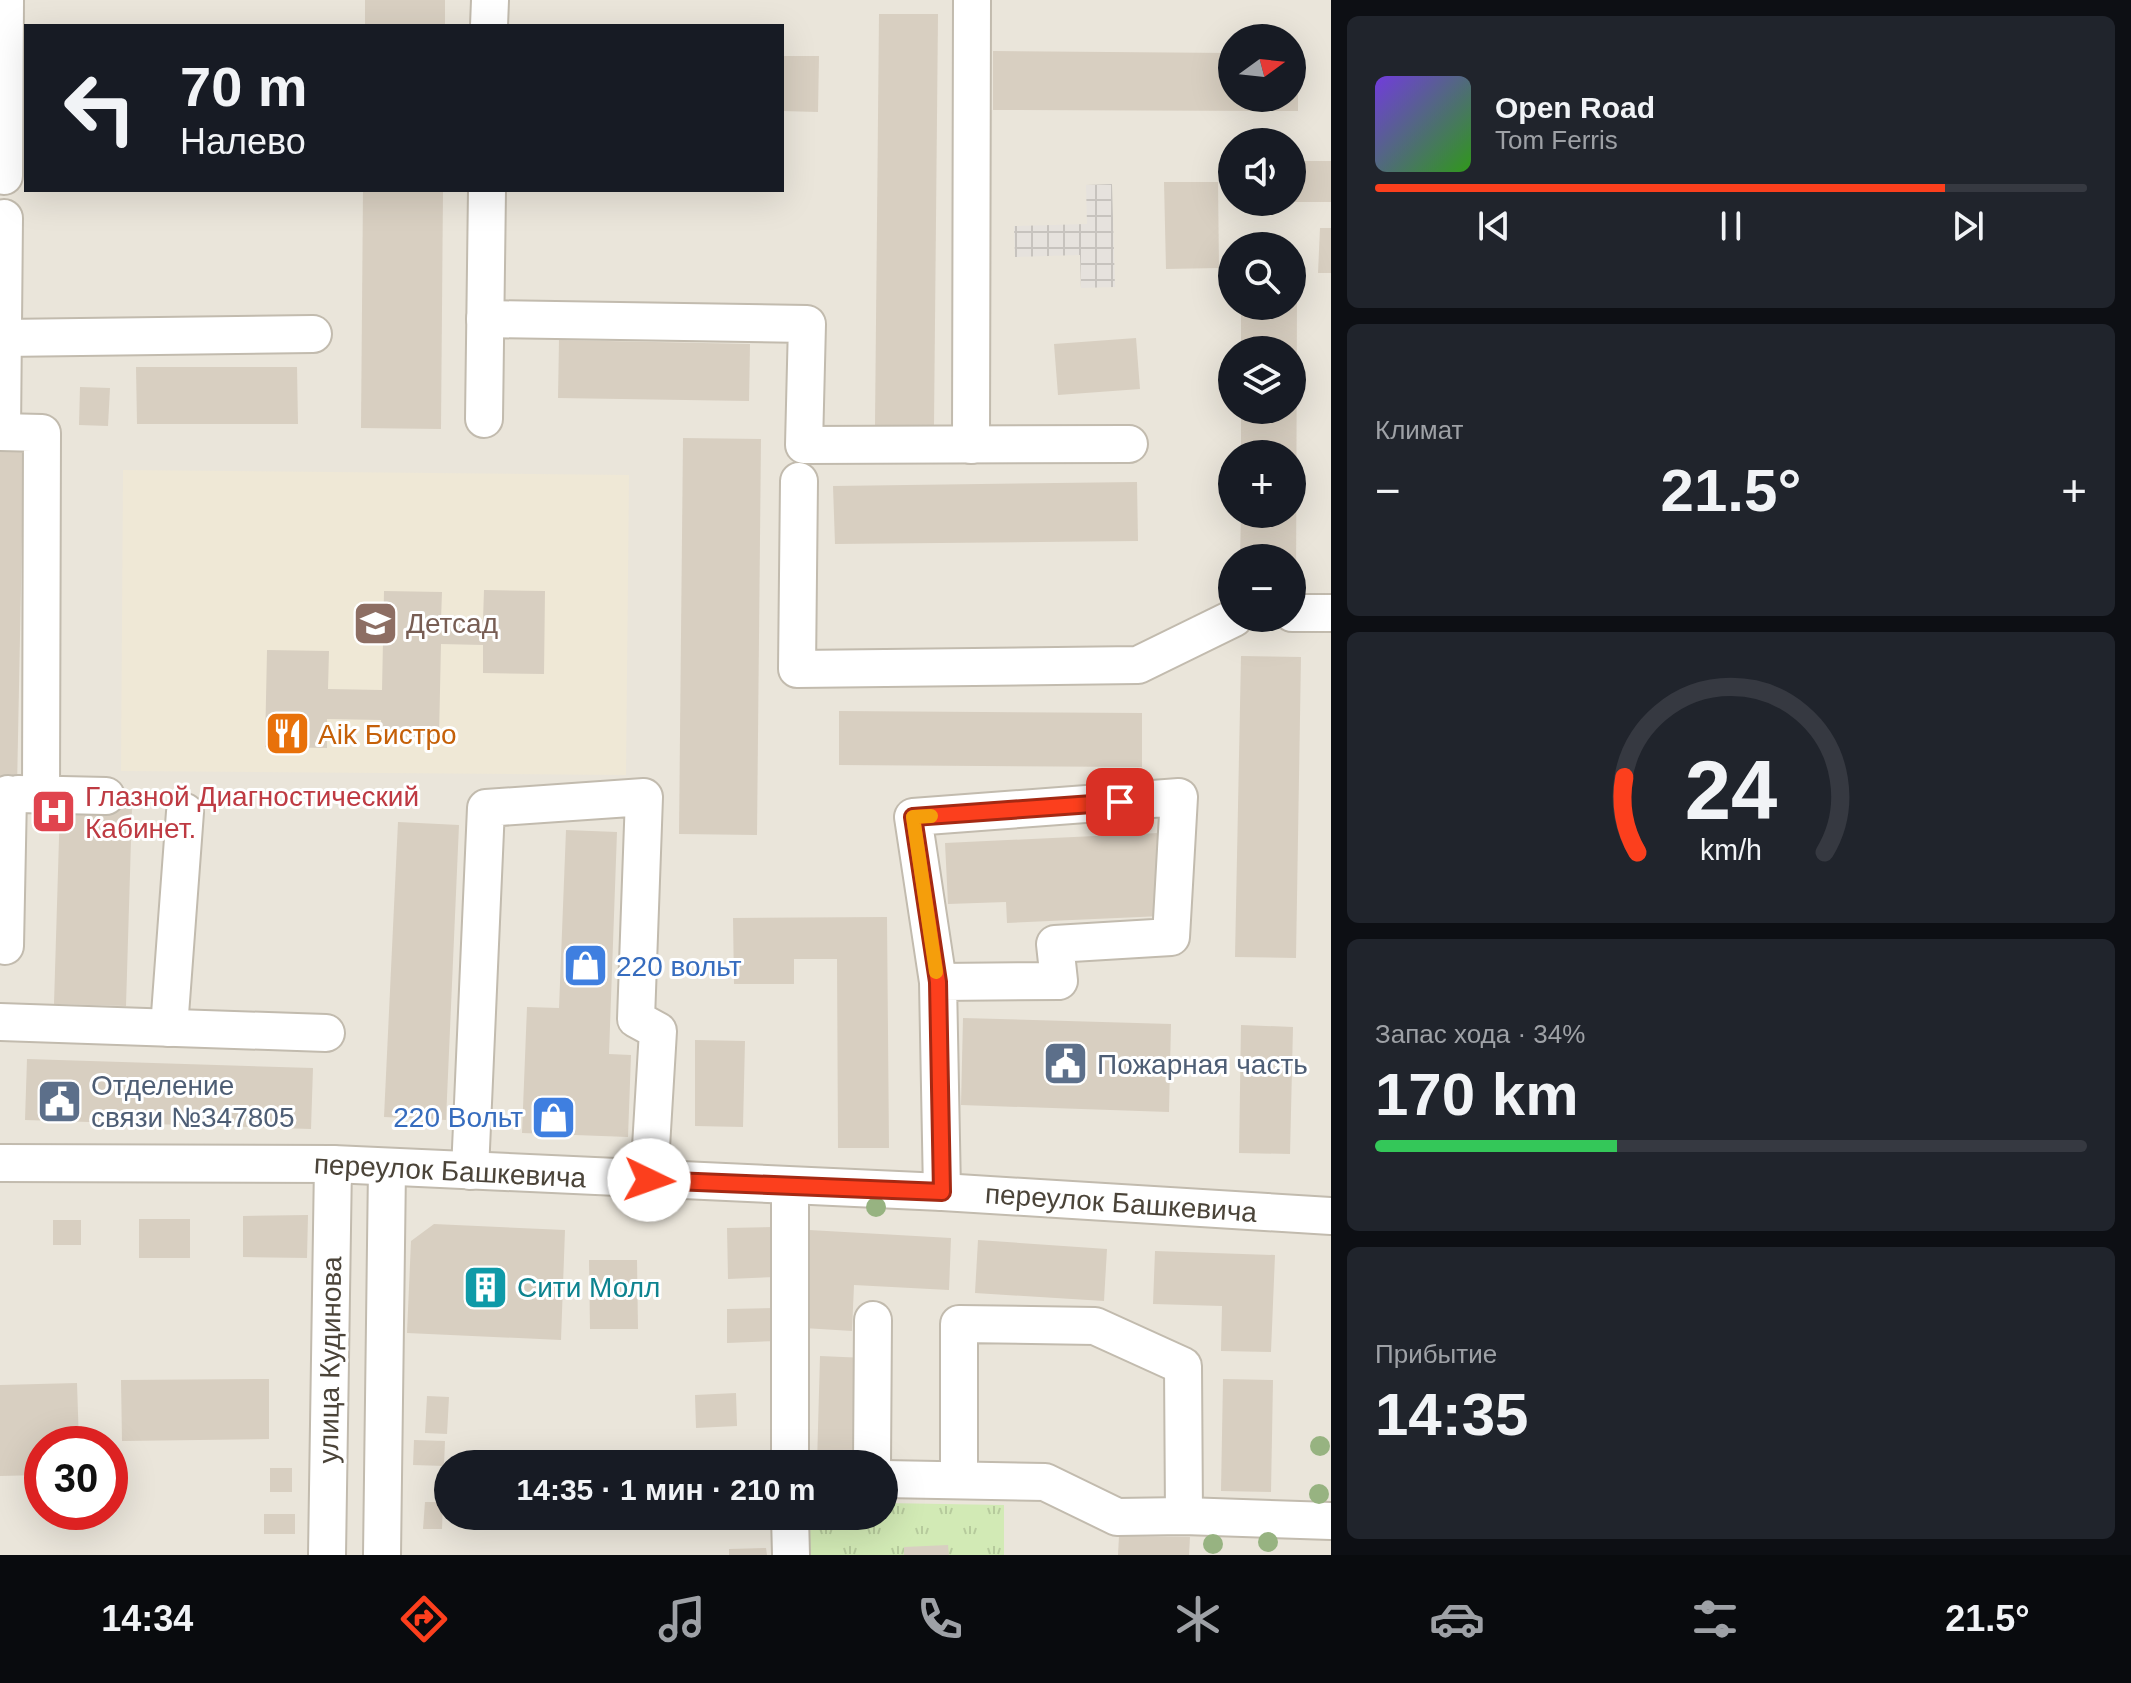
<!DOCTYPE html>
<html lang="ru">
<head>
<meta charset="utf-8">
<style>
	body { margin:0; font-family:Arial,sans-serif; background:#20242c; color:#f1f3f6; height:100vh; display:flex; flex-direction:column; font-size:30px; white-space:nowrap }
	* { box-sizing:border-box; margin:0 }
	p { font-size:26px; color:#9ea1a6 }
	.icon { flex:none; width:44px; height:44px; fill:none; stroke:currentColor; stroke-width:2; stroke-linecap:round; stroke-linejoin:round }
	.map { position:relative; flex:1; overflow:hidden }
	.sheet { display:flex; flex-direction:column; gap:16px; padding:16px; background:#0d0f14; width:800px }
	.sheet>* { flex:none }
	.banner { position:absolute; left:24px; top:24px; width:760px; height:168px; border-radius:0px; box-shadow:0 8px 32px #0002; background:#171b24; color:#f1f3f6; overflow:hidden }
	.needle { width:52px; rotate:75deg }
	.fabs { position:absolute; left:1218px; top:24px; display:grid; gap:16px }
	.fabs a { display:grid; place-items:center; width:88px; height:88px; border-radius:50%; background:#171b24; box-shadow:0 8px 32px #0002; font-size:40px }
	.speed { position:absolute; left:24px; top:1426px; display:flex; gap:16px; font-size:40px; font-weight:700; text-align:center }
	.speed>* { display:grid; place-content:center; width:104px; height:104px; border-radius:50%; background:#171b24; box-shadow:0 8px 32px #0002; line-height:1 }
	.speed .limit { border:12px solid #d22; background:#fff; color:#111 }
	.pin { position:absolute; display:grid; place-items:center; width:68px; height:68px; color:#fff; margin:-34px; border-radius:16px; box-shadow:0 4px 12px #0006 }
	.me { position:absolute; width:88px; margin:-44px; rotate:93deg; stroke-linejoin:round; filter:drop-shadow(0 0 6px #0008) }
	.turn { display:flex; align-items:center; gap:28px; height:168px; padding:0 24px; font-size:36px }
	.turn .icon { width:104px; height:104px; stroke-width:2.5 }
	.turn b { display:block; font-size:56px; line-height:68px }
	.big { font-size:60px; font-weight:800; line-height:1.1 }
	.sheet .card { flex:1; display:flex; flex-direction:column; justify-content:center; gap:12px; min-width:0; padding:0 28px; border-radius:12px; background:#20242c }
	.sheet .dial { align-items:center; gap:0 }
	.dial svg { height:208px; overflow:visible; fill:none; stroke:#363941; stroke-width:7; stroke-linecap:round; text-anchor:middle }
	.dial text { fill:#f1f3f6; stroke:none }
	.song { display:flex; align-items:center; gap:24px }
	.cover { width:96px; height:96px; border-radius:12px; background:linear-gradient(135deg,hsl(260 70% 55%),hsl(110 70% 35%)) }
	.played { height:8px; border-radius:4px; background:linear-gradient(90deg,#fc3f1d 80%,#363941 80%) }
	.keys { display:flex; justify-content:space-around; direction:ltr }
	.heat { display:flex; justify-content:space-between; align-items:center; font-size:44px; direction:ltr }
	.charge { height:12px; border-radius:6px; background:linear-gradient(90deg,#34c759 34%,#363941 0) }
	.trip { position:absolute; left:434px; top:1450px; width:464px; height:80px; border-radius:40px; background:#171b24; box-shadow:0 8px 32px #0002; font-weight:800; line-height:80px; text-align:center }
	.tabs { display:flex; height:128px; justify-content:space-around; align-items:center; background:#090b0e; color:#9ea1a6 }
	.tabs .icon { width:56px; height:56px }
	.tabs .active { color:#fc3f1d }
	.tabs b { font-size:36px; color:#f1f3f6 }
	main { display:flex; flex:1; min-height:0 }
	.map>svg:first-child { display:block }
</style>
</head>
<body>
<main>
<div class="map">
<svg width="1331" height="1555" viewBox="0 0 1331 1555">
	<defs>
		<pattern id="industrial-grid" width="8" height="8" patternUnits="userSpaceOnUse" patternTransform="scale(2)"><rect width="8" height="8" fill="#e6e2dd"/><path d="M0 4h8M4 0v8" fill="none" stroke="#c7c3be"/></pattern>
		<pattern id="grass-tufts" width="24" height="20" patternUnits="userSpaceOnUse" patternTransform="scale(2)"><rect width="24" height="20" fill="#d2eab5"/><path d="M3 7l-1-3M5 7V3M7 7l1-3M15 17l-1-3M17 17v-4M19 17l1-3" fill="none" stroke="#b6ca9c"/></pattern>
	</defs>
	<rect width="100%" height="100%" fill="#f6f3ec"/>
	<path fill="#eae5da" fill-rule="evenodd" d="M0,0H1331V1555H0ZM26,26H782V190H26ZM1232,38H1292V98H1232ZM1232,142H1292V202H1232ZM1232,246H1292V306H1232ZM1232,350H1292V410H1232ZM1232,454H1292V514H1232ZM1232,558H1292V618H1232ZM42,1444H110V1512H42ZM448,1464H884V1516H448Z"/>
	<polygon fill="url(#industrial-grid)" points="1112,184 1115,287 1081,288 1080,255 1015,257 1014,226 1087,224 1086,185"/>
	<polygon fill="#efe8d6" points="123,470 629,475 626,775 121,771"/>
	<polygon fill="url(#grass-tufts)" points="884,1503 1004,1505 1004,1555 804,1555 803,1516 884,1516"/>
	<g fill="#d8cfc1">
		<rect x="365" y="0" width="80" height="26"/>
		<polygon points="879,14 938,14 934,425 875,425"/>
		<polygon points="993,51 1232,53 1232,98 1292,98 1292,53 1298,53 1298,111 993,110"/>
		<polygon points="782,56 819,56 818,112 782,111"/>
		<rect x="1292" y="161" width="39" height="41"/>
		<polygon points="1164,182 1218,182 1219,268 1166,269"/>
		<polygon points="363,190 443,190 441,429 361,428"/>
		<polygon points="1320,228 1331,228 1331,273 1318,273"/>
		<polygon points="1292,293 1297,293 1296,598 1292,598 1292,558 1240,558 1241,514 1292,514 1292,454 1241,454 1241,410 1292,410 1292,350 1241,350 1241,306 1292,306"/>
		<polygon points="1136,338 1140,389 1058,395 1054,344"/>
		<polygon points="559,340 750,344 749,401 558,398"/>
		<polygon points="136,367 297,367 298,424 137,424"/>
		<polygon points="80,387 110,388 108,426 79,425"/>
		<polygon points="0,435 24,435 17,788 0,788"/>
		<polygon points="683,438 761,439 757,835 679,834"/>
		<polygon points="1137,482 1138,541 835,544 833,486"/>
		<polygon points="484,590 545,591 544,674 483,673 483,645 441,644 439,737 381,736 381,720 327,719 327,748 265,747 267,650 329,651 328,689 382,690 384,591 442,592 441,620 483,620"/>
		<polygon points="1241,656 1301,657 1296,958 1235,957"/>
		<polygon points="839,711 1142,713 1142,767 839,765"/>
		<polygon points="60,805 132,807 126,1006 54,1004"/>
		<polygon points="398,822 459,825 446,1120 384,1117"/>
		<polygon points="566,830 617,832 609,1054 631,1055 628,1137 522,1133 527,1007 559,1008"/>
		<polygon points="1158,833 1162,916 1007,923 1006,902 948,904 945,843"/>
		<polygon points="887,917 889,1148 838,1148 837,959 794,959 794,984 734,984 733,918"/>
		<polygon points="963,1018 1171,1024 1169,1112 961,1105"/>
		<polygon points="1241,1025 1293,1027 1290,1154 1239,1153"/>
		<polygon points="695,1040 745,1041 743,1127 695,1126"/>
		<polygon points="27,1059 313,1068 311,1129 25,1120"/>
		<polygon points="308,1215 307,1258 243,1257 243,1216"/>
		<rect x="139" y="1219" width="51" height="39"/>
		<rect x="53" y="1220" width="28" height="25"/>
		<polygon points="434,1224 565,1230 561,1340 407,1333 411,1241"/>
		<polygon points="774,1227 775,1277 728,1279 727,1228"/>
		<polygon points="809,1230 951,1238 949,1290 854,1285 852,1331 804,1328"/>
		<polygon points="978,1240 1107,1249 1104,1301 975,1293"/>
		<polygon points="1155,1251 1275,1255 1271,1352 1221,1351 1222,1306 1153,1304"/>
		<polygon points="589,1260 637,1260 638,1329 590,1329"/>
		<polygon points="776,1308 777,1341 727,1343 727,1309"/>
		<polygon points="820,1356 866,1358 863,1464 817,1464"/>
		<polygon points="269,1379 269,1439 122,1441 121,1380"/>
		<polygon points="1223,1379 1273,1380 1271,1492 1221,1491"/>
		<polygon points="77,1383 79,1444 42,1444 42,1475 0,1476 0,1385"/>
		<polygon points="736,1393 737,1426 696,1428 695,1395"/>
		<polygon points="427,1396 449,1397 447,1434 425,1433"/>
		<polygon points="414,1440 445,1441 444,1466 413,1465"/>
		<rect x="270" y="1468" width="22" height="24"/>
		<polygon points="425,1502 443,1502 442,1529 423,1529"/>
		<rect x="264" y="1514" width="31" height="20"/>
		<polygon points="737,1516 777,1516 777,1523 737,1524"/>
		<polygon points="1119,1536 1190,1537 1189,1555 1118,1555"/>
		<polygon points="948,1545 949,1555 904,1555 904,1547"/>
		<polygon points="766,1548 767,1555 729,1555 729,1549"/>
	</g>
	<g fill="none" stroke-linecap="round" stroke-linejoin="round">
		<defs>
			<g id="minor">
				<polyline points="489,26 490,0"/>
				<polyline points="4,176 5,0"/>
				<polyline points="485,319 807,324 804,445 1129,444"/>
				<polyline points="3,338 313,334"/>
				<polyline points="484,419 487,190"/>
				<polyline points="0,432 42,433 41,795"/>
				<polyline points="2,432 4,218"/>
				<polyline points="971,445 972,0"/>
				<polyline points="799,481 797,669 1138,665 1234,618"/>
				<polyline points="1292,613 1331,613"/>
				<polyline points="18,794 106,796"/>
				<polyline points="5,946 8,794"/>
				<polyline points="938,982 913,817 1179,797 1171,937 1055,944 1059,981 938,982 942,1192"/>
				<polyline points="0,1022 326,1033"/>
				<polyline points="169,1028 185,812"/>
				<polyline points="0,1163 333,1164 942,1192 1331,1216"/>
				<polyline points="470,1171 486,808 644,797 636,1019 658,1031 649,1180"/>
				<polyline points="790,1187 790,1464"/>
				<polyline points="872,1464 873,1320"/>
				<polyline points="884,1479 1045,1482 1117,1517 1184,1516 1331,1521"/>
				<polyline points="959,1480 959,1324 1095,1326 1183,1366 1184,1516"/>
				<polyline points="790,1516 791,1555"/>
				<polyline points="327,1555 333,1164"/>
				<polyline points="382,1555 387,1168"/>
			</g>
		</defs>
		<use href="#minor" stroke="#c2bbae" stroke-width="40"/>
		<use href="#minor" stroke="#fff" stroke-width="36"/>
	</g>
	<g fill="#97b381">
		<circle cx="876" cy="1207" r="10"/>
		<circle cx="1320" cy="1446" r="10"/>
		<circle cx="1319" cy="1494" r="10"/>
		<circle cx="1268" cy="1542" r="10"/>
		<circle cx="1213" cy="1544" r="10"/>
	</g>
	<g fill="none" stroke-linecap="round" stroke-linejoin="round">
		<defs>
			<polyline id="route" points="649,1180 942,1192 938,982 913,817 1120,802"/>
		</defs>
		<use href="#route" stroke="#a42913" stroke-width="20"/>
		<use href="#route" stroke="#fc3f1d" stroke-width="14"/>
		<polyline stroke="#f59e0b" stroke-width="14" points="931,816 913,817 936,972"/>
	</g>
	<defs>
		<symbol id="school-square" viewBox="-11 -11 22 22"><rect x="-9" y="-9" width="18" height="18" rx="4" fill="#8d6e63" stroke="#fff"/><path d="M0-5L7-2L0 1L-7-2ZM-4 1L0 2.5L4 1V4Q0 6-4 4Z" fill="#fff"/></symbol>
		<symbol id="restaurant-square" viewBox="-11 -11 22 22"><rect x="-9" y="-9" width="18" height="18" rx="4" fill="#e8710a" stroke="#fff"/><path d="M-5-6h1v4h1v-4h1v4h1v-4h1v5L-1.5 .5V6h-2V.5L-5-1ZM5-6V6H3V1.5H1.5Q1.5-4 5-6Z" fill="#fff"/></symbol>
		<symbol id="hospital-square" viewBox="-11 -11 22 22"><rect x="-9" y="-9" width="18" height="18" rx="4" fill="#e0444e" stroke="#fff"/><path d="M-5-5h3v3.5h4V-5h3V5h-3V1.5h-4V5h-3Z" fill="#fff"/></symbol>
		<symbol id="shop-square" viewBox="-11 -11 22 22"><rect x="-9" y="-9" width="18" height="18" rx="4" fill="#3f7fe0" stroke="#fff"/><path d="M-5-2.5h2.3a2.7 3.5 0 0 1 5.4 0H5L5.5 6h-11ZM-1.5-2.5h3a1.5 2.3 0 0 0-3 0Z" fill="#fff"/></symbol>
		<symbol id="civic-square" viewBox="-11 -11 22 22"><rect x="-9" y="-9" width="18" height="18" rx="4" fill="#5c6f8a" stroke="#fff"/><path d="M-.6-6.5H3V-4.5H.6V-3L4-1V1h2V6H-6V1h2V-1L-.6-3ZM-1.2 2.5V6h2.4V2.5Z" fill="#fff"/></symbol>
		<symbol id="building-square" viewBox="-11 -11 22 22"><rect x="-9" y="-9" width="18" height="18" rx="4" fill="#0f9aa8" stroke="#fff"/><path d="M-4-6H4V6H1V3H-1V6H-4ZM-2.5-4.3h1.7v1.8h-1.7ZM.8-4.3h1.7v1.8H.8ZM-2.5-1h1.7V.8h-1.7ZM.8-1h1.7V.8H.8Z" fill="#fff"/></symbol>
	</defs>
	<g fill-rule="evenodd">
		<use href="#school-square" x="350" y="598" width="51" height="51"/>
		<use href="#restaurant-square" x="262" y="708" width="51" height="51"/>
		<use href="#hospital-square" x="28" y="786" width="51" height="51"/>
		<use href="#shop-square" x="560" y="940" width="51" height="51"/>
		<use href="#civic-square" x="1040" y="1038" width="51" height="51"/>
		<use href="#civic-square" x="34" y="1076" width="51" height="51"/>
		<use href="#shop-square" x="528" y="1092" width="51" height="51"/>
		<use href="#building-square" x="460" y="1262" width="51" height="51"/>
	</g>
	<g text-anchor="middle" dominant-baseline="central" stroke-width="6" stroke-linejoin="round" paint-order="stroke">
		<g font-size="28" fill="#785e54" stroke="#fff" text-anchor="start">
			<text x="406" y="623">Детсад</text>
		</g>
		<g font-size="28" fill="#c56008" stroke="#fff" text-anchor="start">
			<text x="318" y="734">Aik Бистро</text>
		</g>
		<g font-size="28" fill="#be3a42" stroke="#fff" text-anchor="start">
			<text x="85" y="796">Глазной Диагностический<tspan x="85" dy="32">Кабинет.</tspan></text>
		</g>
		<g font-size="28" fill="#366cbe" stroke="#fff" text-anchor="start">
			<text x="616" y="966">220 вольт</text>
			<text x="523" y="1117" text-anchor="end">220 Вольт</text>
		</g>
		<g font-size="28" fill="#4e5e75" stroke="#fff" text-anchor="start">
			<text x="1097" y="1064">Пожарная часть</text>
			<text x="91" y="1085">Отделение<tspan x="91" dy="32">связи №347805</tspan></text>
		</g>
		<g font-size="28" fill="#4b4439" stroke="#fff">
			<text transform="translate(450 1171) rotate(3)">переулок Башкевича</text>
			<text transform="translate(1121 1203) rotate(4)">переулок Башкевича</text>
			<text transform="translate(330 1360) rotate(-89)">улица Кудинова</text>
		</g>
		<g font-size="28" fill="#0d838f" stroke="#fff" text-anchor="start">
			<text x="517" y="1287">Сити Молл</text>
		</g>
	</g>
</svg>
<div class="fabs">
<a><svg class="needle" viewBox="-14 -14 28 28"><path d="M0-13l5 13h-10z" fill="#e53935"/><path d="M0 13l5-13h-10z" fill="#9ea1a6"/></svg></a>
<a><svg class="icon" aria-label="sound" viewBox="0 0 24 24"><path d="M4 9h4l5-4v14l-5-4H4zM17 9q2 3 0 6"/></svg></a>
<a><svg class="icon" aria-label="search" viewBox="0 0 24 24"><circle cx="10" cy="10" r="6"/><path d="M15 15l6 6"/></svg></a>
<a><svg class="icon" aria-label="layers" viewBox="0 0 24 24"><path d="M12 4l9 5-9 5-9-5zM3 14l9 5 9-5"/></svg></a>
<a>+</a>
<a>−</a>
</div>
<div class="speed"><div class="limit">30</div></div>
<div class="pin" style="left:1120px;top:802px;background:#d93025"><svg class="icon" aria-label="arrive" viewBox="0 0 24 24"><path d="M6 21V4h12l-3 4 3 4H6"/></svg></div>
<svg class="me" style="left:649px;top:1180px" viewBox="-20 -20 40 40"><circle r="19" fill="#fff"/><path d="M0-13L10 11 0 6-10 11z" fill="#fc3f1d"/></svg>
<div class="trip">14:35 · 1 мин · 210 m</div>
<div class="banner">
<div class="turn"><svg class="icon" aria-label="left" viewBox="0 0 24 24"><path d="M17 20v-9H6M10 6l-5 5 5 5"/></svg><div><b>70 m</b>Налево</div></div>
</div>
</div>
<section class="sheet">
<div class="card">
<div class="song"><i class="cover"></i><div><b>Open Road</b><p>Tom Ferris</p></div></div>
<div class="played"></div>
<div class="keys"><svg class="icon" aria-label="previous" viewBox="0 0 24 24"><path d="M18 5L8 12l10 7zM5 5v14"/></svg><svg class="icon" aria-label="pause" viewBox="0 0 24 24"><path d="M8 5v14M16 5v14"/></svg><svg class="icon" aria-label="next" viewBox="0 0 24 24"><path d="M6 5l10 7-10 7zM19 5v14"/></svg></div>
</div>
<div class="card"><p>Климат</p>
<div class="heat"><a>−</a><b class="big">21.5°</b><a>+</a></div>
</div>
<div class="card dial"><svg viewBox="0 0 100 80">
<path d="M14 69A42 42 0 1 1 86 69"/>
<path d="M14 69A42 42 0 0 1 9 40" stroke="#fc3f1d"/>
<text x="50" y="56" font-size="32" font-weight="700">24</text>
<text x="50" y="72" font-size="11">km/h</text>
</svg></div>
<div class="card"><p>Запас хода · 34%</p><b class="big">170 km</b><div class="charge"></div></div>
<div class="card"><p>Прибытие</p><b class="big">14:35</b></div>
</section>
</main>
<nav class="tabs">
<b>14:34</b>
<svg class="icon active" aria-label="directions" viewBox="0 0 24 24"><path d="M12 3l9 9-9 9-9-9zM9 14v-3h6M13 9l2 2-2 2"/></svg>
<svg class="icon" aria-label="music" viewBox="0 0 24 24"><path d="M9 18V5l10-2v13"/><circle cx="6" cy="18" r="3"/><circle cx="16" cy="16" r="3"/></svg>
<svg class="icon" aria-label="phone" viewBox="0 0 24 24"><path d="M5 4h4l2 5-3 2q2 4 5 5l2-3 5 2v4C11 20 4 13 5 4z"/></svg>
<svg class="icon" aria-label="climate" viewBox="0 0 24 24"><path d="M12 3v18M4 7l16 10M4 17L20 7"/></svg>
<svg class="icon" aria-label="car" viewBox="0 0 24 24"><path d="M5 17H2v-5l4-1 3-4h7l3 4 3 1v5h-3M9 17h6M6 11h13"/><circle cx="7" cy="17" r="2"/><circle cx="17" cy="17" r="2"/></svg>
<svg class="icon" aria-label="filters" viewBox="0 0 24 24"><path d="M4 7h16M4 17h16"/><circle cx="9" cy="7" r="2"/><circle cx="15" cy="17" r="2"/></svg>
<b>21.5°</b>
</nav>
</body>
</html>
